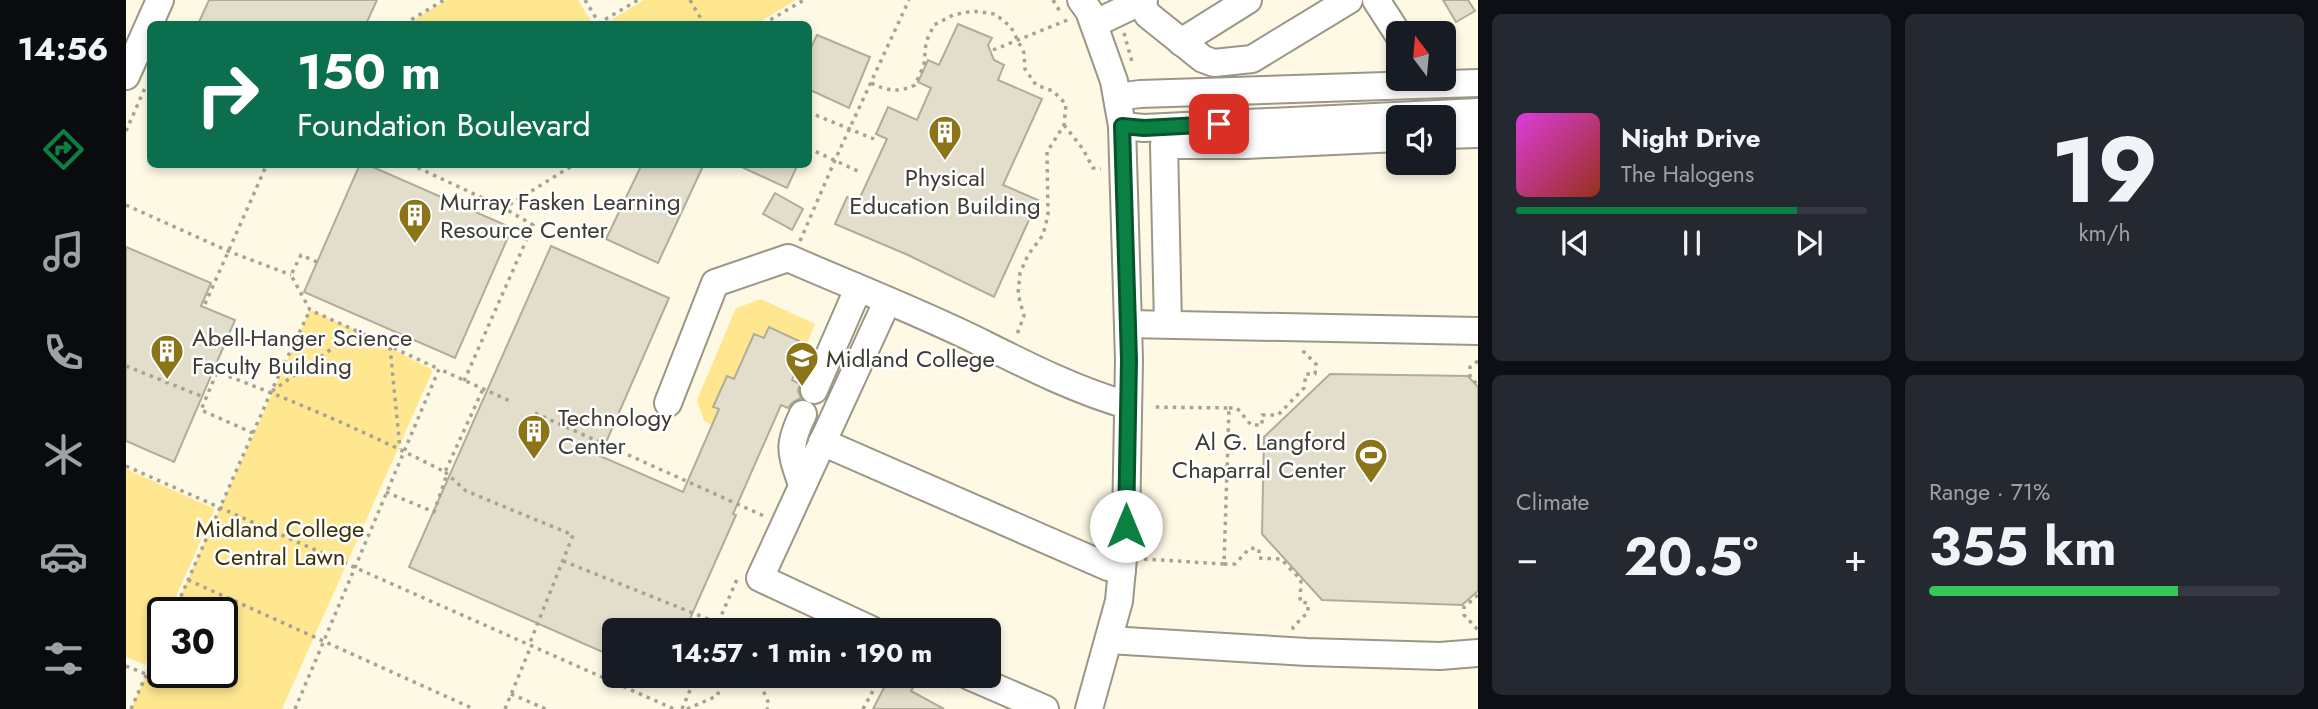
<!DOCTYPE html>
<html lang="en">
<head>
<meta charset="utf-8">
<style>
	body { margin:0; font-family:Jost,sans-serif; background:#242831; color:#f1f3f6; height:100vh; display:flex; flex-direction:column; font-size:26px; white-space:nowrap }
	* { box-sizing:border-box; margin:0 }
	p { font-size:23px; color:#9ea1a6 }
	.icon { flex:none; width:38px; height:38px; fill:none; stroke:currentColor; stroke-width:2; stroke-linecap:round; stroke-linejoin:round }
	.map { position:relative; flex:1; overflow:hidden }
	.panel { display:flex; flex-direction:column; gap:14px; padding:14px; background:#0d0f14; width:840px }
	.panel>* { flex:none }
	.banner { position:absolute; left:21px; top:21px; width:665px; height:147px; border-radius:10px; box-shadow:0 4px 10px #0003; background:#0b6e4f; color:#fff; overflow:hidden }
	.needle { width:46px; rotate:344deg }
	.buttons { position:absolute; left:1260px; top:21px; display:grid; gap:14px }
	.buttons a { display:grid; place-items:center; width:70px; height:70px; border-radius:10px; background:#171b24; box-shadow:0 4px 10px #0003; font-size:35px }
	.speed { position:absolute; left:21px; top:597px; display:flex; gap:14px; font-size:35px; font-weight:700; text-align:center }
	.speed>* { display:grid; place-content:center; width:91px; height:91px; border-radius:50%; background:#171b24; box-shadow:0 4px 10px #0003; line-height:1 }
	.speed .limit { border:4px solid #111; border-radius:10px; background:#fff; color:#111 }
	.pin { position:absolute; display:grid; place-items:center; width:60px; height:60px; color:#fff; margin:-30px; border-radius:14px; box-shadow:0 4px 10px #0006 }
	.me { position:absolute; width:77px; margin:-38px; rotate:0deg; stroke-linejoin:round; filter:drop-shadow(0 0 5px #0008) }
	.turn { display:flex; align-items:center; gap:24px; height:147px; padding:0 35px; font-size:32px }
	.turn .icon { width:91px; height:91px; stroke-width:2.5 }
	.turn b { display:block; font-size:49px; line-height:60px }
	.big { font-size:52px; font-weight:700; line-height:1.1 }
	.panel .widget { flex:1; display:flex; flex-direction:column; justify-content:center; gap:10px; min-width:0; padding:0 24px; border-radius:10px; background:#242831 }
	.panel .dial { align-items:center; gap:0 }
	.dial b { font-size:91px; line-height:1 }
	.song { display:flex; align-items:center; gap:21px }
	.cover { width:84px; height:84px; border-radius:10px; background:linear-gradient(135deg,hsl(300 70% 55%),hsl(10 70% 35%)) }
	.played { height:7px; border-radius:4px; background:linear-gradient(90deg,#0b8043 80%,#363941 80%) }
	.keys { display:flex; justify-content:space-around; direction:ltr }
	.heat { display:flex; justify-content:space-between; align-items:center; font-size:38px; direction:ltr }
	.charge { height:10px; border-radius:5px; background:linear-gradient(90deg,#34c759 71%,#363941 0) }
	.panel .tiles { flex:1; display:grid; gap:14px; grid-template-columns:repeat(2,1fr) }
	.trip { position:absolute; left:476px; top:618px; width:399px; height:70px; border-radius:10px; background:#171b24; box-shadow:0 4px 10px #0003; font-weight:700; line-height:70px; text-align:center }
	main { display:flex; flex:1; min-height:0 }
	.dock { display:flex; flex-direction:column; width:126px; justify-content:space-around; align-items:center; background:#090b0e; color:#9ea1a6 }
	.dock .icon { width:49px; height:49px }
	.dock .active { color:#0b8043 }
	.dock b { font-size:32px; color:#f1f3f6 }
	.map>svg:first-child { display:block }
</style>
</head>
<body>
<main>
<nav class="dock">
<b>14:56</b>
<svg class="icon active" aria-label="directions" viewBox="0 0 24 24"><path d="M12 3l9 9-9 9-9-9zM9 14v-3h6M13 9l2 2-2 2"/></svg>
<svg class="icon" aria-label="music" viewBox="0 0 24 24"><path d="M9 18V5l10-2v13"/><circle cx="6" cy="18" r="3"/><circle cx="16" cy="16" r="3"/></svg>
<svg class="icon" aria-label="phone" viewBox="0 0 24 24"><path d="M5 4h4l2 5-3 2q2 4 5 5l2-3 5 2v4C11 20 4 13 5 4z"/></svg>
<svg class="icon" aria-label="climate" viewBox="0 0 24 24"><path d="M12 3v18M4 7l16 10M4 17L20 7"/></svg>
<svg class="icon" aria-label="car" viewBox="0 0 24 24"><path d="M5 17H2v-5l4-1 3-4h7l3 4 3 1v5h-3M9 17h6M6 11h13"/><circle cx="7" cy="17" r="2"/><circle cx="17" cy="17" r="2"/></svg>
<svg class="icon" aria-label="filters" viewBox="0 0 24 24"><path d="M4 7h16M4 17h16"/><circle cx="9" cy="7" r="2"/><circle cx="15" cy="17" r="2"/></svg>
</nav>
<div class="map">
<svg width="1352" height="709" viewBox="0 0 1352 709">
	<rect width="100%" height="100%" fill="#fef9e5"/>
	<g fill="#ffe790">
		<polygon points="321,0 452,0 467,24 281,24"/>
		<polygon points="518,0 670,0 630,24 478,24"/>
		<polygon points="635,299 689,324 676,355 668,352 673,341 643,328 638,338 628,334 608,379 601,376 587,407 592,411 586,425 578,421 571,400 610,308"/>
		<polygon points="184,310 231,331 307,370 156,709 5,709 37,637 37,672 96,672 96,612 47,612"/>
		<polygon points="0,469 89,509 43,612 37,612 37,625 19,665 0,657"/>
	</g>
	<g fill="#e3decb" stroke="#b1ac9a" stroke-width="2">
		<polygon points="83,0 251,0 240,24 72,24"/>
		<polygon points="1317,0 1342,0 1349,11 1330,22"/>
		<polygon points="832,24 866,38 862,45 868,60 878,65 872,80 916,99 877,185 912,200 868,297 782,255 709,224 721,197 732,202 761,139 750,134 762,107 791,120 805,88 792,82 802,60 813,65"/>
		<polygon points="691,35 744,57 723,108 682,89 682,54"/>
		<polygon points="234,164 240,164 386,228 329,358 178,292"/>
		<polygon points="516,164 578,164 532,263 480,239"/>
		<polygon points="609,164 672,164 661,188"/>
		<polygon points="649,193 677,209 666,230 637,214"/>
		<polygon points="425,246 543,298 474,456 557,492 593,409 587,407 601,376 608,379 628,334 638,338 643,327 673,341 668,352 676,355 666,380 674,384 672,391 675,398 667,402 662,408 655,405 607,514 610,515 559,630 488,630 488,657 283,567"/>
		<polygon points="0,247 85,283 75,306 109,320 48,462 0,441"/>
		<polygon points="1204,374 1342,376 1352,387 1352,591 1336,605 1196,600 1136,534 1138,437"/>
		<polygon points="764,676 770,676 790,682 785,691 818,709 747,709"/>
	</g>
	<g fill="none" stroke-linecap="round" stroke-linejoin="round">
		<defs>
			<g id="minor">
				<polyline points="955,0 963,11 988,81 996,126 1003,360 1000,526 993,601 963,709"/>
				<polyline points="1013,0 1022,15 1077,59 1088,63 1126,59 1223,0"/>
				<polyline points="1250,0 1272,34"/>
				<polyline points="968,24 1018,0"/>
				<polyline points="1055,42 1122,0"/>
				<polyline points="0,76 34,0"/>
				<polyline points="991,97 1014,94 1352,83"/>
				<polyline points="996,126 1018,128 1352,112"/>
				<polyline points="1318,135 1352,134"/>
				<polyline points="1002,324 1352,331"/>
				<polyline points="1042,324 1038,145 1120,145 1272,138"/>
				<polyline points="688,390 732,289"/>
				<path d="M542,403L589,283L662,258C726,286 791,311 854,342C902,366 949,390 1001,405"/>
				<polyline points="696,442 982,567 996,570"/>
				<path d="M676,485C665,452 661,447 677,414"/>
				<polyline points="746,630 634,578 761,302"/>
				<polyline points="983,640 1181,652 1314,656 1352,653"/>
				<polyline points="843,676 919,709"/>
			</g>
		</defs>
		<use href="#minor" stroke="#9b9685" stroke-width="30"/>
		<g stroke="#a6a394" stroke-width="3.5" stroke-dasharray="3.5 5" stroke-linecap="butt">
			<polyline points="459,0 473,23 512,0"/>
			<polyline points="564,0 578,24"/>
			<polyline points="927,0 935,13"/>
			<polyline points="278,24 318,0"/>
			<polyline points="637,24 678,0"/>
			<polyline points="998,33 1006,62"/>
			<polyline points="867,50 944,19"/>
			<path d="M745,83C762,91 772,93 789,85L798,65L800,42L808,25L827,15L847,11L869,14L885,27L898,53L899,69L910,85L927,91L940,104L938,125L921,152L922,215L917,235L902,255L894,273L892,294L898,316L890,337"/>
			<polyline points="682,112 748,139"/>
			<polyline points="938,125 957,149 967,168 975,169"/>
			<polyline points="0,131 19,88"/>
			<polyline points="682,148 736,173"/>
			<polyline points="284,164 378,208 449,164"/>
			<polyline points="0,205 102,251 165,275"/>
			<polyline points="674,241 709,160 783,0"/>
			<polyline points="191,262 175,255 165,275 184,310 231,331"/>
			<polyline points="79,304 141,164"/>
			<polyline points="264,347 274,449"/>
			<polyline points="1352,361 1344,367 1344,377 1352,385"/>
			<polyline points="0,366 80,398"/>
			<polyline points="338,381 407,225 378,208"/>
			<polyline points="146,391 231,331 313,369"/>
			<polyline points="1103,408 1111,408 1125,425 1136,425 1136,415 1152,415 1178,388 1180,374 1189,374 1190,364 1175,349"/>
			<polyline points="409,413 638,516"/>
			<path d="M127,433L75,410L91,372C169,401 245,434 319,472L357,389"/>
			<polyline points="0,466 548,709"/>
			<polyline points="319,472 340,491 447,535 403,645"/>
			<polyline points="260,492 308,512 320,477 319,473"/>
			<polyline points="1018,559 1098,564 1103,408 1025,407"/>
			<polyline points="437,561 592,623 598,630"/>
			<polyline points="1098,564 1109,564 1124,548 1133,549 1133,558 1155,559 1175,580 1174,602 1182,603 1182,612 1167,627 1167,631"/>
			<polyline points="62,580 348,709"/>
			<polyline points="1352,595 1338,607 1338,615 1352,630"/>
			<polyline points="48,612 145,392 184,310"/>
			<polyline points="589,630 612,577"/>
			<polyline points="654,630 674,621"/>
			<polyline points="0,666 20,674"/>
			<polyline points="631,676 643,704 641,709"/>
			<polyline points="797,676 823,687"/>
			<polyline points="385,694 420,709"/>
			<polyline points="5,709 37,637"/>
			<polyline points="169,709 313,369 384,401"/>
			<polyline points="379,709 405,646"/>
			<polyline points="556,709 570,676"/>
			<polyline points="561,709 591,696 599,676"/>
			<polyline points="737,709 755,676"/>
		</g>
		<use href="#minor" stroke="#fff" stroke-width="26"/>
	</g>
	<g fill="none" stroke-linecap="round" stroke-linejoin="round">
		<defs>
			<polyline id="route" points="1000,526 1003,360 996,126 1018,128 1093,124"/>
		</defs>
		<use href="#route" stroke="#07532c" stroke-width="18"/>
		<use href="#route" stroke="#0b8043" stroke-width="12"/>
	</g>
	<defs>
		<symbol id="building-pin" viewBox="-11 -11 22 30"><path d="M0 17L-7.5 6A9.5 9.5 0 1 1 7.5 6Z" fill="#8c7519" stroke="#fff"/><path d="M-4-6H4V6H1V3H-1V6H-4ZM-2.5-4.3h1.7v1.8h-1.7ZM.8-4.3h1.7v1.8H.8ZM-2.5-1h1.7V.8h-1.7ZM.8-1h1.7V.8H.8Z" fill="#fff"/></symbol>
		<symbol id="university-pin" viewBox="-11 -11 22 30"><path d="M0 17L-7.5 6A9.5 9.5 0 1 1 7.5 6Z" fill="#8c7519" stroke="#fff"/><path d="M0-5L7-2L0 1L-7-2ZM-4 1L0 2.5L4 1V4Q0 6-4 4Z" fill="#fff"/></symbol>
		<symbol id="stadium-pin" viewBox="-11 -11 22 30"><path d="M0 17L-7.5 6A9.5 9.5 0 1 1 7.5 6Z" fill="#8c7519" stroke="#fff"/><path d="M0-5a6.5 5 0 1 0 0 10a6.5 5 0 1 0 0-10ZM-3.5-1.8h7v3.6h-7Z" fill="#fff"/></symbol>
	</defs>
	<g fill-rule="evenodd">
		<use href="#building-pin" x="800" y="113" width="38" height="52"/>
		<use href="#building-pin" x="270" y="196" width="38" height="52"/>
		<use href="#building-pin" x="22" y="332" width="38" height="52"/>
		<use href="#university-pin" x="657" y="339" width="38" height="52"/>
		<use href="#building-pin" x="389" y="412" width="38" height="52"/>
		<use href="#stadium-pin" x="1226" y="436" width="38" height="52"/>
	</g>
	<g text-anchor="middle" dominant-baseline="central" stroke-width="5" stroke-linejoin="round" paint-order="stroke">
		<g font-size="24" fill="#3d3b33" stroke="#fff" text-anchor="start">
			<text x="819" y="177" text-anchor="middle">Physical<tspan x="819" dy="28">Education Building</tspan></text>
			<text x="314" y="201">Murray Fasken Learning<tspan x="314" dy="28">Resource Center</tspan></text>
			<text x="66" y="337">Abell-Hanger Science<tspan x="66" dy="28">Faculty Building</tspan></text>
			<text x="700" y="358">Midland College</text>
			<text x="432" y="417">Technology<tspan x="432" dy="28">Center</tspan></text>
			<text x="1220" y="441" text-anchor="end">Al G. Langford<tspan x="1220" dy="28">Chaparral Center</tspan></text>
		</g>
		<g font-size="24" fill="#3d3209" stroke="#fff">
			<text x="154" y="528">Midland College<tspan x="154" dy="28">Central Lawn</tspan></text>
		</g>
	</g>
</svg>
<div class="buttons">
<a><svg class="needle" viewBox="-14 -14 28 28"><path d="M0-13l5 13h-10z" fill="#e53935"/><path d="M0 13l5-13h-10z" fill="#9ea1a6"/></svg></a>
<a><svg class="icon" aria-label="sound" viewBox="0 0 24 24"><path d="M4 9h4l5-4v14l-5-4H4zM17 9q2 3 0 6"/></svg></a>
</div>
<div class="speed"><div class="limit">30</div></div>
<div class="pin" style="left:1093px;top:124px;background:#d93025"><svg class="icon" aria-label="arrive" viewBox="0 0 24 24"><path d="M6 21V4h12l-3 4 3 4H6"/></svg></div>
<svg class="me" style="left:1000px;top:526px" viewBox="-20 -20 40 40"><circle r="19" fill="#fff"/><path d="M0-13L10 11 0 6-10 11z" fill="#0b8043"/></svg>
<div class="trip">14:57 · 1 min · 190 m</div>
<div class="banner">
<div class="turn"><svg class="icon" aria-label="right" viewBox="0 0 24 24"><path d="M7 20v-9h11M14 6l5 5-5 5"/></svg><div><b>150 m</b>Foundation Boulevard</div></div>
</div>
</div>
<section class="panel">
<div class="tiles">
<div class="widget">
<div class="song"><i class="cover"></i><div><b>Night Drive</b><p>The Halogens</p></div></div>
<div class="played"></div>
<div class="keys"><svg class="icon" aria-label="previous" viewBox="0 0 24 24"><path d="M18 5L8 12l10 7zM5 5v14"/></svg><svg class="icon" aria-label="pause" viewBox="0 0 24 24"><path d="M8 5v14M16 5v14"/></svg><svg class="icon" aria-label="next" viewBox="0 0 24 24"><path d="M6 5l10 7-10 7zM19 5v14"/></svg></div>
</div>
<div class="widget dial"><b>19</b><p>km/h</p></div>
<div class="widget"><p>Climate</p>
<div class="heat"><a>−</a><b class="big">20.5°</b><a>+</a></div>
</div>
<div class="widget"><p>Range · 71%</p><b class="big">355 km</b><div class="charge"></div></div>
</div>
</section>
</main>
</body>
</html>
